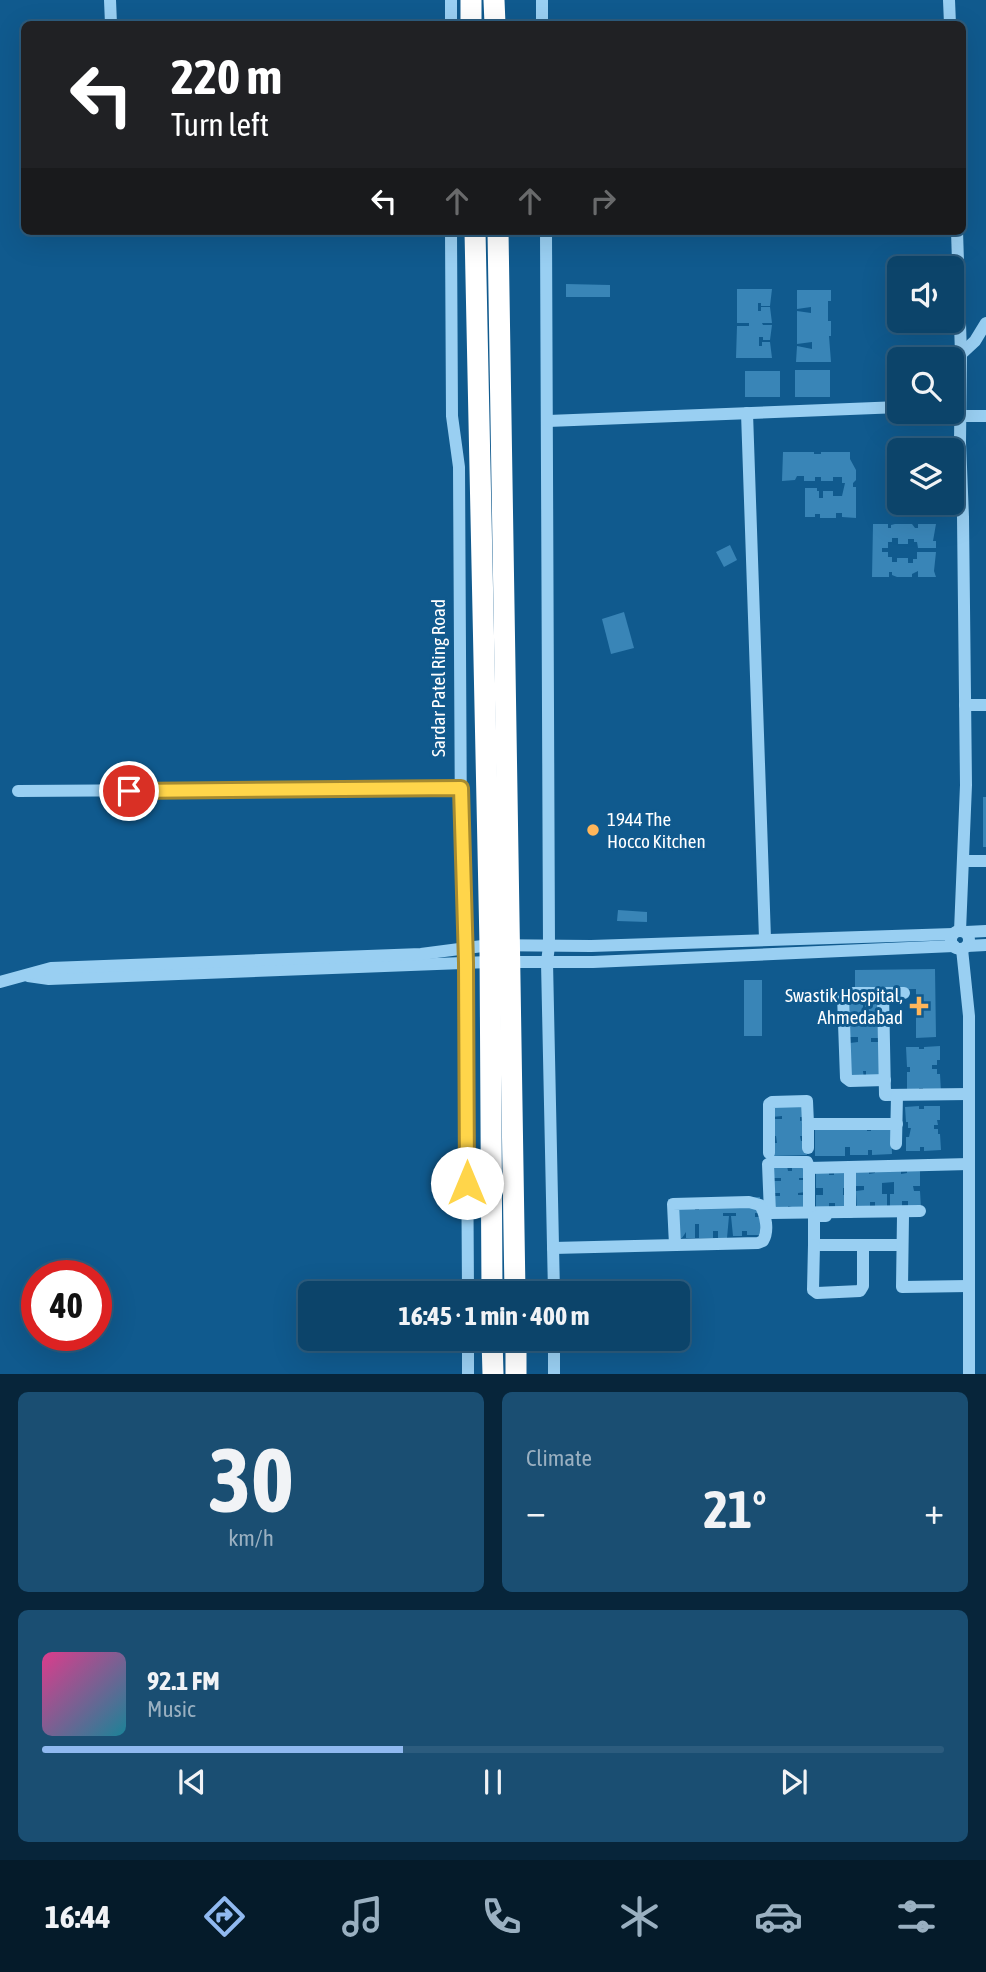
<!DOCTYPE html>
<html lang="en">
<head>
<meta charset="utf-8">
<style>
	body { margin:0; font-family:"Asap Condensed",sans-serif; background:#1a4e72; color:#f1f3f6; height:100vh; display:flex; flex-direction:column; font-size:26px; white-space:nowrap }
	* { box-sizing:border-box; margin:0 }
	p { font-size:23px; color:#9ab0c1 }
	.icon { flex:none; width:38px; height:38px; fill:none; stroke:currentColor; stroke-width:2; stroke-linecap:round; stroke-linejoin:round }
	.map { position:relative; height:1374px; overflow:hidden }
	.sheet { display:flex; flex-direction:column; gap:18px; padding:18px; background:#07253a; flex:1 }
	.sheet>* { flex:none }
	.top-card { position:absolute; left:21px; top:21px; width:945px; height:214px; border-radius:10px; box-shadow:0 7px 28px #0002,0 0 0 2px #2c5c7e; background:#202124; color:#fff; overflow:hidden }
	.fabs { position:absolute; left:887px; top:256px; display:grid; gap:14px }
	.fabs a { display:grid; place-items:center; width:77px; height:77px; border-radius:10px; background:#0c446a; box-shadow:0 7px 28px #0002,0 0 0 2px #2c5c7e; font-size:35px }
	.speed { position:absolute; left:21px; top:1260px; display:flex; gap:14px; font-size:35px; font-weight:700; text-align:center }
	.speed>* { display:grid; place-content:center; width:91px; height:91px; border-radius:50%; background:#0c446a; box-shadow:0 7px 28px #0002,0 0 0 2px #2c5c7e; line-height:1 }
	.speed .limit { border:10px solid #d22; background:#fff; color:#111 }
	.pin { position:absolute; display:grid; place-items:center; width:60px; height:60px; color:#fff; margin:-30px; border:4px solid #fff; border-radius:50%; box-shadow:0 2px 7px #0007 }
	.me { position:absolute; width:77px; margin:-38px; rotate:0deg; stroke-linejoin:round; filter:drop-shadow(0 0 5px #0008) }
	.turn { display:flex; align-items:center; gap:24px; height:147px; padding:0 35px; font-size:32px }
	.turn .icon { width:91px; height:91px; stroke-width:2.5 }
	.turn b { display:block; font-size:49px; line-height:60px }
	.lanes { display:flex; align-items:center; height:66px; padding:0 35px; background:#0003; justify-content:center; gap:35px; direction:ltr }
	.lanes .off { opacity:.35 }
	.big { font-size:52px; font-weight:700; line-height:1.1 }
	.sheet .tile { flex:1; display:flex; flex-direction:column; justify-content:center; gap:10px; min-width:0; padding:0 24px; border-radius:10px; background:#1a4e72 }
	.sheet .dial { align-items:center; gap:0 }
	.dial b { font-size:91px; line-height:1 }
	.song { display:flex; align-items:center; gap:21px }
	.cover { width:84px; height:84px; border-radius:10px; background:linear-gradient(135deg,hsl(330 70% 55%),hsl(190 70% 35%)) }
	.played { height:7px; border-radius:4px; background:linear-gradient(90deg,#90b9f0 40%,#2c5c7e 40%) }
	.keys { display:flex; justify-content:space-around; direction:ltr }
	.heat { display:flex; justify-content:space-between; align-items:center; font-size:38px; direction:ltr }
	.sheet .tiles { flex:1; display:grid; gap:18px; grid-template-columns:1fr 1fr }
	.tile:last-child { grid-column:span 2 }
	.trip { position:absolute; left:298px; top:1281px; width:392px; height:70px; border-radius:10px; background:#0c446a; box-shadow:0 7px 28px #0002,0 0 0 2px #2c5c7e; font-weight:700; line-height:70px; text-align:center }
	.menu { display:flex; height:112px; justify-content:space-around; align-items:center; background:#051b2a; color:#9ab0c1 }
	.menu .icon { width:49px; height:49px }
	.menu .active { color:#90b9f0 }
	.menu b { font-size:32px; color:#f1f3f6 }
	.map>svg:first-child { display:block }
</style>
</head>
<body>
<div class="map">
<svg width="986" height="1374" viewBox="0 0 986 1374">
	<rect width="100%" height="100%" fill="#105a8e"/>
	<g fill="#3985b7">
		<polygon points="566,284 610,285 610,297 566,297"/>
		<polygon points="737,289 772,289 770,306 761,306 761,303 758,303 758,311 761,311 761,307 770,307 772,323 762,323 763,325 772,325 770,340 763,340 763,337 759,337 759,346 762,346 762,342 770,342 772,358 736,358 737,326 749,326 749,323 737,323"/>
		<polygon points="797,290 831,290 831,301 828,301 828,321 831,321 831,336 829,336 831,362 796,362 797,346 812,349 812,342 797,344 797,311 811,313 811,307 797,309"/>
		<rect x="795" y="370" width="35" height="27"/>
		<rect x="745" y="371" width="35" height="26"/>
		<polygon points="783,452 814,452 814,454 821,454 821,452 850,452 850,459 856,470 856,480 853,483 853,487 856,487 856,518 842,517 842,513 836,513 836,518 820,518 820,514 815,514 815,517 805,517 805,488 817,488 817,491 819,491 819,498 823,498 823,491 833,491 833,496 842,496 845,483 842,483 842,477 833,477 833,481 821,481 821,477 815,477 815,481 804,481 804,476 797,476 795,480 782,481"/>
		<polygon points="873,524 888,524 888,528 891,528 891,525 895,524 912,524 915,528 918,528 918,524 936,524 933,541 936,541 936,548 918,548 917,542 914,542 914,539 908,539 908,544 898,544 898,538 892,538 892,542 888,542 888,548 882,548 882,552 888,552 888,557 892,557 892,562 897,562 897,558 908,558 908,563 913,563 913,559 917,559 917,552 936,552 934,571 936,577 918,577 918,571 912,574 912,577 897,577 892,575 892,572 889,572 889,577 872,577"/>
		<polygon points="730,545 737,560 724,567 716,552"/>
		<polygon points="624,612 634,648 611,654 602,619"/>
		<rect x="983" y="797" width="3" height="50"/>
		<polygon points="618,910 647,912 647,922 617,921"/>
		<polygon points="935,969 936,1037 916,1038 916,989 855,990 855,970"/>
		<rect x="744" y="980" width="18" height="56"/>
		<polygon points="881,1000 881,1038 871,1038 871,1042 881,1042 882,1078 866,1078 866,1071 863,1071 864,1078 851,1078 850,1043 858,1042 858,1037 850,1037 849,1001 863,1001 863,1010 865,1010 865,1001"/>
		<polygon points="940,1046 940,1060 937,1060 937,1065 932,1065 932,1069 937,1069 937,1074 940,1074 941,1092 923,1092 923,1088 919,1088 919,1092 907,1092 907,1072 910,1072 910,1067 907,1067 906,1047 919,1047 919,1049 924,1049 924,1047"/>
		<polygon points="806,1104 804,1117 800,1117 800,1121 806,1120 805,1136 800,1136 801,1141 805,1141 807,1155 772,1156 772,1143 777,1143 776,1136 772,1136 772,1119 782,1119 782,1116 772,1117 771,1105"/>
		<polygon points="919,1106 919,1109 924,1109 924,1106 940,1106 940,1120 937,1120 938,1125 934,1125 934,1129 938,1129 938,1134 940,1134 941,1150 924,1151 924,1147 920,1147 920,1151 906,1151 906,1137 909,1137 911,1128 908,1128 908,1122 906,1122 905,1107"/>
		<polygon points="891,1126 892,1154 872,1155 872,1150 868,1150 868,1155 850,1155 850,1147 845,1147 845,1156 815,1156 815,1128 867,1127 867,1131 871,1131 871,1127"/>
		<polygon points="806,1162 806,1178 799,1178 799,1180 806,1180 806,1192 798,1193 798,1195 806,1195 807,1211 788,1206 788,1208 773,1212 773,1196 780,1196 780,1193 773,1193 773,1181 781,1181 781,1178 773,1178 772,1163 787,1166 788,1171 792,1171 792,1166"/>
		<polygon points="901,1167 901,1174 907,1173 907,1167 920,1167 920,1186 913,1186 914,1191 920,1191 921,1208 908,1208 908,1201 902,1201 902,1208 890,1208 890,1194 894,1194 894,1182 882,1183 882,1194 887,1194 887,1209 875,1209 875,1202 870,1202 870,1209 857,1209 856,1191 864,1190 864,1186 856,1186 856,1168 869,1168 869,1174 875,1173 875,1168"/>
		<polygon points="829,1168 829,1175 834,1175 834,1168 847,1168 847,1188 843,1188 843,1195 847,1195 848,1210 835,1210 835,1203 829,1203 829,1210 816,1210 816,1195 823,1195 823,1188 816,1188 816,1169"/>
		<polygon points="760,1197 761,1213 755,1213 755,1217 760,1217 761,1235 747,1235 747,1231 742,1231 742,1236 733,1236 731,1216 736,1216 736,1213 723,1213 723,1216 729,1216 727,1238 718,1238 718,1231 713,1231 713,1238 699,1238 699,1224 695,1224 695,1238 686,1238 686,1232 682,1238 669,1238 668,1199 695,1199 695,1210 699,1210 698,1199"/>
	</g>
	<g fill="none" stroke-linecap="round" stroke-linejoin="round">
		<g stroke="#99cff2" stroke-width="12">
			<polyline points="110,0 111,24"/>
			<polyline points="451,0 451,24"/>
			<polyline points="542,0 542,24"/>
			<polyline points="949,0 950,24"/>
			<polyline points="451,231 452,416 459,467 461,836 466,963 468,1293"/>
			<polyline points="546,231 549,946 547,962 554,1293"/>
			<polyline points="957,231 961,354 960,442 963,517 966,785 960,931"/>
			<polyline points="961,354 975,341 986,323"/>
			<polyline points="747,413 765,939"/>
			<polyline points="960,416 986,416"/>
			<polyline points="548,421 900,407"/>
			<polyline points="965,705 986,705"/>
			<polyline points="18,791 461,788"/>
			<polyline points="963,861 986,861"/>
			<circle cx="960" cy="940" r="9"/>
			<polyline points="966,932 986,931"/>
			<polyline points="967,946 986,945"/>
			<polyline points="962,949 969,1016 969,1374"/>
			<polyline points="28,976 49,979 489,962 593,962 954,946"/>
			<polyline points="0,982 51,968 421,954 490,945 591,946 953,934"/>
			<polyline points="883,993 848,993 843,996 846,1078 850,1081 885,1080"/>
			<polyline points="904,993 883,993 885,1095 969,1094"/>
			<polyline points="896,1144 897,1095"/>
			<polyline points="808,1148 808,1124"/>
			<polyline points="769,1153 769,1104 772,1102 807,1101 808,1124 897,1124"/>
			<polyline points="809,1168 809,1212"/>
			<polyline points="920,1211 770,1213 768,1164 772,1162 807,1162 809,1168 969,1164"/>
			<polyline points="850,1212 850,1167"/>
			<polyline points="826,1216 817,1216 814,1218 814,1245 902,1245"/>
			<polyline points="903,1216 902,1287 969,1286"/>
			<polyline points="814,1245 813,1290 817,1293 860,1291 863,1286 863,1245"/>
			<path d="M553,1248L758,1243L763,1241C769,1231 766,1215 760,1205L749,1202L673,1204L675,1245"/>
			<polyline points="468,1339 468,1374"/>
			<polyline points="554,1339 554,1374"/>
		</g>
		<g stroke="#fff" stroke-width="21">
			<polyline points="471,0 471,24"/>
			<polyline points="494,0 495,24"/>
			<polyline points="475,231 490,945 492,1293"/>
			<polyline points="498,231 515,1293"/>
			<polyline points="492,1339 493,1374"/>
			<polyline points="516,1339 516,1374"/>
		</g>
	</g>
	<g fill="none" stroke-linecap="round" stroke-linejoin="round">
		<defs>
			<polyline id="route" points="129,791 461,788 466,963 467,1183"/>
		</defs>
		<use href="#route" stroke="#a68a30" stroke-width="18"/>
		<use href="#route" stroke="#ffd54a" stroke-width="12"/>
	</g>
	<g fill="#ffb65a" stroke="#105a8e" stroke-width="2.5">
		<circle cx="593" cy="830" r="7"/>
		<path d="M915.5 995.5h7v7h7v7h-7v7h-7v-7h-7v-7h7z"/>
	</g>
	<g text-anchor="middle" dominant-baseline="central" stroke-width="6" stroke-linejoin="round" paint-order="stroke">
		<g font-size="19" fill="#fff" stroke="#105a8e">
			<text transform="translate(438 678) rotate(-90)">Sardar Patel Ring Road</text>
		</g>
		<g font-size="19" fill="#fff" stroke="#105a8e" text-anchor="start">
			<text x="607" y="819">1944 The<tspan x="607" dy="22">Hocco Kitchen</tspan></text>
			<text x="903" y="995" text-anchor="end">Swastik Hospital,<tspan x="903" dy="22">Ahmedabad</tspan></text>
		</g>
	</g>
</svg>
<div class="fabs">
<a><svg class="icon" aria-label="sound" viewBox="0 0 24 24"><path d="M4 9h4l5-4v14l-5-4H4zM17 9q2 3 0 6"/></svg></a>
<a><svg class="icon" aria-label="search" viewBox="0 0 24 24"><circle cx="10" cy="10" r="6"/><path d="M15 15l6 6"/></svg></a>
<a><svg class="icon" aria-label="layers" viewBox="0 0 24 24"><path d="M12 4l9 5-9 5-9-5zM3 14l9 5 9-5"/></svg></a>
</div>
<div class="speed"><div class="limit">40</div></div>
<div class="pin" style="left:129px;top:791px;background:#d93025"><svg class="icon" aria-label="arrive" viewBox="0 0 24 24"><path d="M6 21V4h12l-3 4 3 4H6"/></svg></div>
<svg class="me" style="left:467px;top:1183px" viewBox="-20 -20 40 40"><circle r="19" fill="#fff"/><path d="M0-13L10 11 0 6-10 11z" fill="#ffd54a"/></svg>
<div class="trip">16:45 · 1 min · 400 m</div>
<div class="top-card">
<div class="turn"><svg class="icon" aria-label="left" viewBox="0 0 24 24"><path d="M17 20v-9H6M10 6l-5 5 5 5"/></svg><div><b>220 m</b>Turn left</div></div>
<div class="lanes"><svg class="icon" aria-label="left" viewBox="0 0 24 24"><path d="M17 20v-9H6M10 6l-5 5 5 5"/></svg><svg class="icon off" aria-label="ahead" viewBox="0 0 24 24"><path d="M12 20V5M6 11l6-6 6 6"/></svg><svg class="icon off" aria-label="ahead" viewBox="0 0 24 24"><path d="M12 20V5M6 11l6-6 6 6"/></svg><svg class="icon off" aria-label="right" viewBox="0 0 24 24"><path d="M7 20v-9h11M14 6l5 5-5 5"/></svg></div>
</div>
</div>
<section class="sheet">
<div class="tiles">
<div class="tile dial"><b>30</b><p>km/h</p></div>
<div class="tile"><p>Climate</p>
<div class="heat"><a>−</a><b class="big">21°</b><a>+</a></div>
</div>
<div class="tile">
<div class="song"><i class="cover"></i><div><b>92.1 FM</b><p>Music</p></div></div>
<div class="played"></div>
<div class="keys"><svg class="icon" aria-label="previous" viewBox="0 0 24 24"><path d="M18 5L8 12l10 7zM5 5v14"/></svg><svg class="icon" aria-label="pause" viewBox="0 0 24 24"><path d="M8 5v14M16 5v14"/></svg><svg class="icon" aria-label="next" viewBox="0 0 24 24"><path d="M6 5l10 7-10 7zM19 5v14"/></svg></div>
</div>
</div>
</section>
<nav class="menu">
<b>16:44</b>
<svg class="icon active" aria-label="directions" viewBox="0 0 24 24"><path d="M12 3l9 9-9 9-9-9zM9 14v-3h6M13 9l2 2-2 2"/></svg>
<svg class="icon" aria-label="music" viewBox="0 0 24 24"><path d="M9 18V5l10-2v13"/><circle cx="6" cy="18" r="3"/><circle cx="16" cy="16" r="3"/></svg>
<svg class="icon" aria-label="phone" viewBox="0 0 24 24"><path d="M5 4h4l2 5-3 2q2 4 5 5l2-3 5 2v4C11 20 4 13 5 4z"/></svg>
<svg class="icon" aria-label="climate" viewBox="0 0 24 24"><path d="M12 3v18M4 7l16 10M4 17L20 7"/></svg>
<svg class="icon" aria-label="car" viewBox="0 0 24 24"><path d="M5 17H2v-5l4-1 3-4h7l3 4 3 1v5h-3M9 17h6M6 11h13"/><circle cx="7" cy="17" r="2"/><circle cx="17" cy="17" r="2"/></svg>
<svg class="icon" aria-label="filters" viewBox="0 0 24 24"><path d="M4 7h16M4 17h16"/><circle cx="9" cy="7" r="2"/><circle cx="15" cy="17" r="2"/></svg>
</nav>
</body>
</html>
